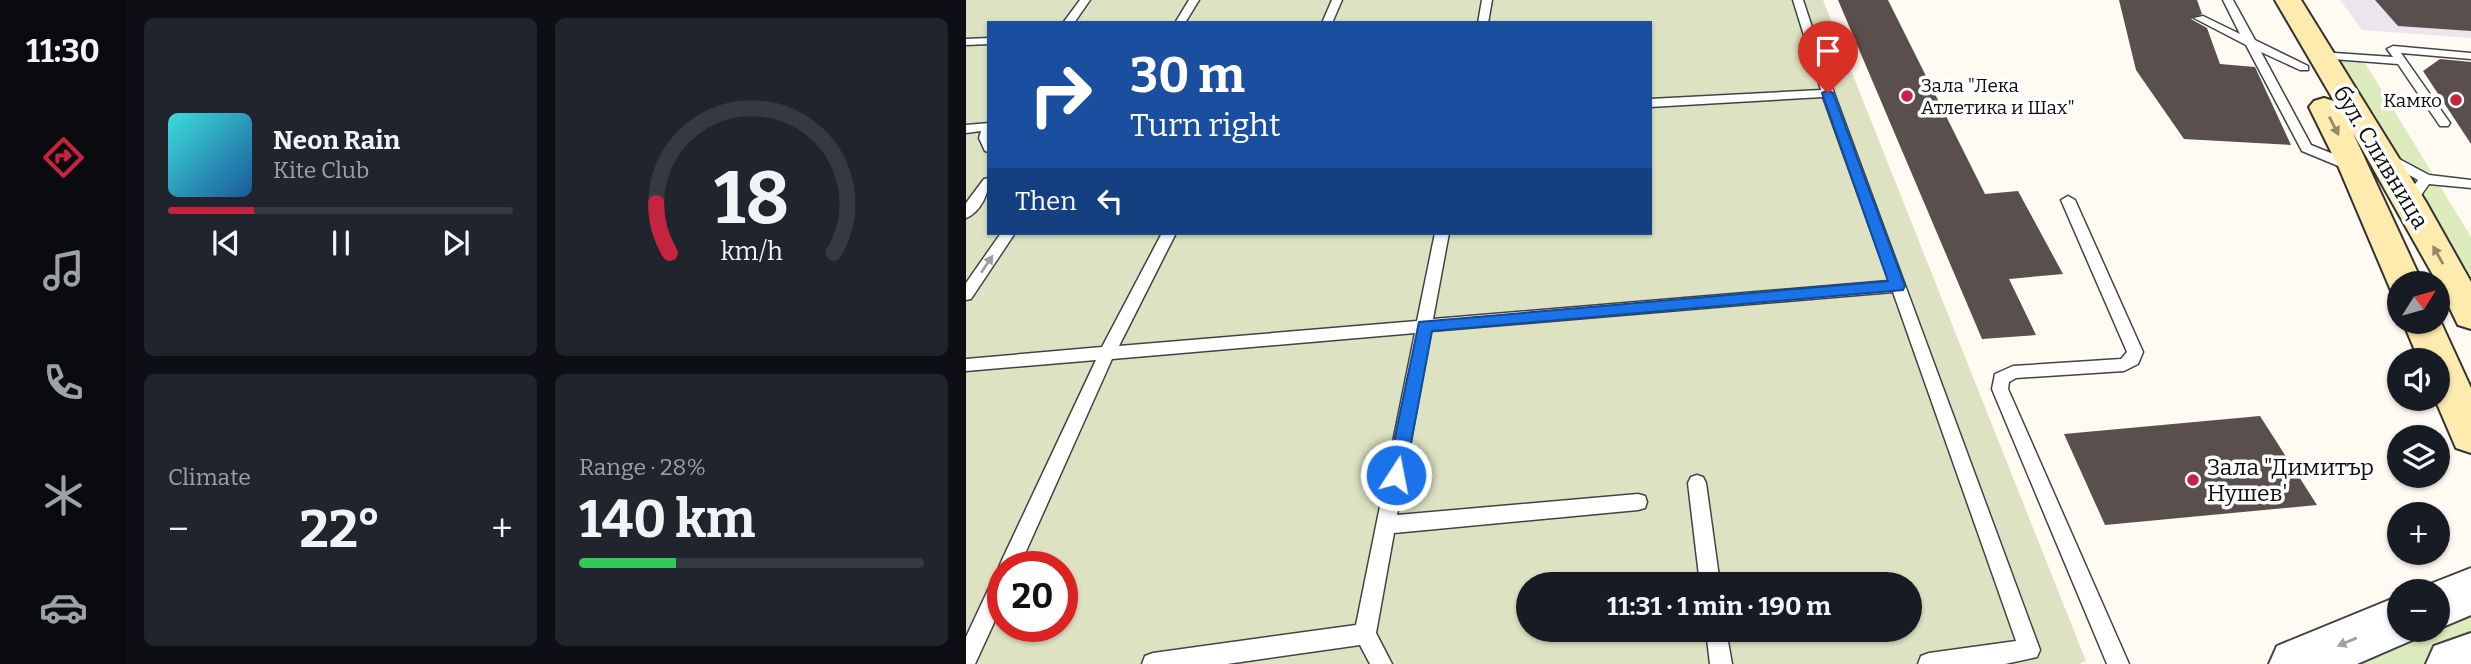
<!DOCTYPE html>
<html lang="en">
<head>
<meta charset="utf-8">
<style>
	body { margin:0; font-family:Bitter,serif; background:#20242c; color:#f1f3f6; height:100vh; display:flex; flex-direction:column; font-size:26px; white-space:nowrap }
	* { box-sizing:border-box; margin:0 }
	p { font-size:23px; color:#9ea1a6 }
	.icon { flex:none; width:38px; height:38px; fill:none; stroke:currentColor; stroke-width:2; stroke-linecap:round; stroke-linejoin:round }
	.map { position:relative; flex:1; overflow:hidden }
	.details { display:flex; flex-direction:column; gap:18px; padding:18px; background:#0d0f14; width:840px }
	.details>* { flex:none }
	.top-card { position:absolute; left:21px; top:21px; width:665px; height:214px; border-radius:0px; box-shadow:0 2px 5px #0004; background:#1a4fa0; color:#fff; overflow:hidden }
	.needle { width:46px; rotate:53deg }
	.tools { position:absolute; left:1421px; top:271px; display:grid; gap:14px }
	.tools a { display:grid; place-items:center; width:63px; height:63px; border-radius:50%; background:#171b24; box-shadow:0 2px 5px #0004; font-size:35px }
	.speed { position:absolute; left:21px; top:551px; display:flex; gap:14px; font-size:35px; font-weight:700; text-align:center }
	.speed>* { display:grid; place-content:center; width:91px; height:91px; border-radius:50%; background:#171b24; box-shadow:0 2px 5px #0004; line-height:1 }
	.speed .limit { border:10px solid #d22; background:#fff; color:#111 }
	.pin { position:absolute; display:grid; place-items:center; width:60px; height:60px; color:#fff; margin:-72px -30px; border-radius:50% 50% 50% 0; rotate:-45deg; box-shadow:0 0 7px #0007 }
	.pin .icon { rotate:45deg }
	.me { position:absolute; width:77px; margin:-38px; rotate:11deg; stroke-linejoin:round; filter:drop-shadow(0 0 5px #0008) }
	.turn { display:flex; align-items:center; gap:24px; height:147px; padding:0 28px; font-size:32px }
	.turn .icon { width:91px; height:91px; stroke-width:2.5 }
	.turn b { display:block; font-size:49px; line-height:60px }
	.then { display:flex; align-items:center; height:66px; padding:0 28px; background:#0003; gap:14px; font-size:26px }
	.big { font-size:52px; font-weight:700; line-height:1.1 }
	.details .tile { flex:1; display:flex; flex-direction:column; justify-content:center; gap:10px; min-width:0; padding:0 24px; border-radius:10px; background:#20242c }
	.details .dial { align-items:center; gap:0 }
	.dial svg { height:182px; overflow:visible; fill:none; stroke:#363941; stroke-width:7; stroke-linecap:round; text-anchor:middle }
	.dial text { fill:#f1f3f6; stroke:none }
	.song { display:flex; align-items:center; gap:21px }
	.cover { width:84px; height:84px; border-radius:10px; background:linear-gradient(135deg,hsl(180 70% 55%),hsl(210 70% 35%)) }
	.played { height:7px; border-radius:4px; background:linear-gradient(90deg,#c62340 25%,#363941 25%) }
	.keys { display:flex; justify-content:space-around; direction:ltr }
	.heat { display:flex; justify-content:space-between; align-items:center; font-size:38px; direction:ltr }
	.charge { height:10px; border-radius:5px; background:linear-gradient(90deg,#34c759 28%,#363941 0) }
	.details .tiles { flex:1; display:grid; gap:18px; grid-template-columns:repeat(2,1fr) }
	.trip { position:absolute; left:550px; top:572px; width:406px; height:70px; border-radius:35px; background:#171b24; box-shadow:0 2px 5px #0004; font-weight:700; line-height:70px; text-align:center }
	main { display:flex; flex:1; min-height:0 }
	.dock { display:flex; flex-direction:column; width:126px; justify-content:space-around; align-items:center; background:#090b0e; color:#9ea1a6 }
	.dock .icon { width:49px; height:49px }
	.dock .on { color:#c62340 }
	.dock b { font-size:32px; color:#f1f3f6 }
	.map>svg:first-child { display:block }
</style>
</head>
<body>
<main>
<nav class="dock">
<b>11:30</b>
<svg class="icon on" aria-label="directions" viewBox="0 0 24 24"><path d="M12 3l9 9-9 9-9-9zM9 14v-3h6M13 9l2 2-2 2"/></svg>
<svg class="icon" aria-label="music" viewBox="0 0 24 24"><path d="M9 18V5l10-2v13"/><circle cx="6" cy="18" r="3"/><circle cx="16" cy="16" r="3"/></svg>
<svg class="icon" aria-label="phone" viewBox="0 0 24 24"><path d="M5 4h4l2 5-3 2q2 4 5 5l2-3 5 2v4C11 20 4 13 5 4z"/></svg>
<svg class="icon" aria-label="climate" viewBox="0 0 24 24"><path d="M12 3v18M4 7l16 10M4 17L20 7"/></svg>
<svg class="icon" aria-label="car" viewBox="0 0 24 24"><path d="M5 17H2v-5l4-1 3-4h7l3 4 3 1v5h-3M9 17h6M6 11h13"/><circle cx="7" cy="17" r="2"/><circle cx="17" cy="17" r="2"/></svg>
</nav>
<section class="details">
<div class="tiles">
<div class="tile">
<div class="song"><i class="cover"></i><div><b>Neon Rain</b><p>Kite Club</p></div></div>
<div class="played"></div>
<div class="keys"><svg class="icon" aria-label="previous" viewBox="0 0 24 24"><path d="M18 5L8 12l10 7zM5 5v14"/></svg><svg class="icon" aria-label="pause" viewBox="0 0 24 24"><path d="M8 5v14M16 5v14"/></svg><svg class="icon" aria-label="next" viewBox="0 0 24 24"><path d="M6 5l10 7-10 7zM19 5v14"/></svg></div>
</div>
<div class="tile dial"><svg viewBox="0 0 100 80">
<path d="M14 69A42 42 0 1 1 86 69"/>
<path d="M14 69A42 42 0 0 1 8 47" stroke="#c62340"/>
<text x="50" y="56" font-size="32" font-weight="700">18</text>
<text x="50" y="72" font-size="11">km/h</text>
</svg></div>
<div class="tile"><p>Climate</p>
<div class="heat"><a>−</a><b class="big">22°</b><a>+</a></div>
</div>
<div class="tile"><p>Range · 28%</p><b class="big">140 km</b><div class="charge"></div></div>
</div>
</section>
<div class="map">
<svg width="1505" height="664" viewBox="0 0 1505 664">
	<rect width="100%" height="100%" fill="#fffbf3"/>
	<polygon fill="#ece5ee" points="1374,0 1505,0 1505,38 1396,30"/>
	<g fill="#dbebbb">
		<polygon points="1368,56 1396,58 1505,237 1505,315 1443,202 1460,179 1434,163"/>
		<polygon points="1505,592 1505,659 1486,664 1330,664 1433,621 1433,630 1472,630 1472,606"/>
	</g>
	<path fill="#dde3c2" fill-rule="evenodd" d="M0,0H857L1120,661L1113,664H0ZM23,23H684V233H23ZM37,567H96V626H37ZM562,584H943V630H562Z"/>
	<g fill="#594f4c">
		<polygon points="872,0 922,0 1019,194 1052,191 1097,274 1043,279 1070,335 1016,339"/>
		<polygon points="1153,0 1231,0 1236,14 1225,19 1241,28 1254,64 1289,67 1325,145 1218,139 1170,70"/>
		<polygon points="1409,0 1505,0 1505,31 1432,26"/>
		<polygon points="1474,59 1505,62 1505,144 1457,71"/>
		<polygon points="1294,416 1351,505 1139,525 1098,434"/>
	</g>
	<g fill="none" stroke-linecap="round" stroke-linejoin="round">
		<defs>
			<g id="service">
				<polygon points="114,0 124,0 108,23 97,23"/>
				<polygon points="223,0 233,0 219,23 209,23"/>
				<polygon points="366,0 376,0 366,23 356,23"/>
				<polygon points="516,0 526,0 522,23 512,23"/>
				<polygon points="827,0 837,0 868,93 1074,650 1071,657 1039,664 952,664 955,656 963,653 1050,641 927,292 465,331 431,515 672,494 679,496 681,502 679,508 672,510 428,533 410,633 426,664 404,664 394,645 261,664 176,664 179,656 187,653 390,625 449,333 146,359 53,567 37,567 37,603 9,664 0,664 0,637 30,573 35,571 33,567 36,560 130,360 0,371 0,359 136,347 196,233 210,233 153,346 451,321 469,233 483,233 467,319 923,281 857,97 684,107 684,99 855,90"/>
				<polygon points="1257,0 1267,0 1289,40 1342,66 1342,70 1334,70 1295,52 1345,145 1392,164 1392,170 1382,170 1336,151 1280,45 1228,18 1237,16 1274,34"/>
				<polygon points="23,38 23,44 0,45 0,39"/>
				<polygon points="1427,46 1505,53 1505,59 1435,53 1484,123 1482,126 1474,126 1432,64 1354,58 1348,55 1354,52 1427,57 1421,49"/>
				<polygon points="23,123 23,152 19,151 13,138 15,131 0,133 0,125"/>
				<polygon points="1420,152 1463,175 1505,180 1505,188 1463,184 1448,205 1438,205 1436,202 1452,180 1415,159 1415,153"/>
				<path d="M23,178C23,193 15,212 0,218V203L18,179Z"/>
				<polygon points="1102,196 1109,200 1177,352 1172,364 1158,371 1050,378 1043,382 1042,389 1163,664 1141,664 1026,389 1029,374 1047,366 1155,359 1161,352 1095,200"/>
				<polygon points="35,233 49,233 5,299 0,300 0,283"/>
				<polygon points="731,475 737,477 740,483 754,584 734,584 722,483 725,477"/>
				<polygon points="740,630 760,630 766,664 744,664"/>
			</g>
			<g id="tertiary">
				<polygon points="1505,568 1505,615 1472,629 1472,592 1453,592 1454,588"/>
				<polygon points="1433,596 1433,630 1454,630 1451,638 1391,664 1303,664 1311,646"/>
				<polygon points="1505,633 1505,664 1460,664 1468,646"/>
			</g>
			<g id="secondary">
				<polygon points="1309,0 1335,0 1460,202 1505,282 1505,329 1492,325 1472,284 1387,133 1457,284 1433,284 1433,295 1426,293 1373,168 1343,107 1348,101 1358,98 1368,101"/>
				<polygon points="1472,316 1505,388 1505,453 1490,448 1469,399 1472,399 1472,360 1453,360 1437,322 1472,322"/>
			</g>
		</defs>
		<use href="#service" stroke="#434343" stroke-width="3"/>
		<use href="#tertiary" stroke="#434343" stroke-width="4"/>
		<use href="#secondary" stroke="#323232" stroke-width="4"/>
		<use href="#service" fill="#fff" fill-rule="evenodd"/>
		<use href="#tertiary" fill="#fff" fill-rule="evenodd"/>
		<use href="#secondary" fill="#ffebae" fill-rule="evenodd"/>
	</g>
	<defs><path id="oneway-solid" d="M-6-.8H1V-3.2L6.5 0L1 3.2V.8H-6Z" transform="scale(1.75)"/></defs>
	<g fill="#938867">
		<use href="#oneway-solid" transform="translate(1368 126) rotate(63)"/>
		<use href="#oneway-solid" transform="translate(1472 255) rotate(-119)"/>
	</g>
	<g fill="#9f9f9f">
		<use href="#oneway-solid" transform="translate(21 264) rotate(-56)"/>
		<use href="#oneway-solid" transform="translate(1381 642) rotate(157)"/>
	</g>
	<polygon fill="#1a73e8" stroke="#114b97" stroke-width="2" points="862,90 867,93 939,286 937,290 466,331 439,475 436,481 430,483 423,481 421,475 453,322 922,281 856,93"/>
	<g fill="#c62340" stroke="#fff" stroke-width="2.5">
		<circle cx="941" cy="96" r="7"/>
		<circle cx="1490" cy="100" r="7"/>
		<circle cx="1227" cy="480" r="7"/>
	</g>
	<g text-anchor="middle" dominant-baseline="central" stroke-width="7" stroke-linejoin="round" paint-order="stroke">
		<g font-size="19" fill="#101010" stroke="#fff" text-anchor="start">
			<text x="955" y="85">Зала "Лека<tspan x="955" dy="22">Атлетика и Шах"</tspan></text>
			<text x="1476" y="100" text-anchor="end">Камко</text>
		</g>
		<g font-size="23" fill="#101010" stroke="#fff">
			<text transform="translate(1415 157) rotate(59)">бул. Сливница</text>
		</g>
		<g font-size="23" fill="#101010" stroke="#fff" text-anchor="start">
			<text x="1241" y="467">Зала "Димитър<tspan x="1241" dy="26">Нушев'</tspan></text>
		</g>
	</g>
</svg>
<div class="tools">
<a><svg class="needle" viewBox="-14 -14 28 28"><path d="M0-13l5 13h-10z" fill="#e53935"/><path d="M0 13l5-13h-10z" fill="#9ea1a6"/></svg></a>
<a><svg class="icon" aria-label="sound" viewBox="0 0 24 24"><path d="M4 9h4l5-4v14l-5-4H4zM17 9q2 3 0 6"/></svg></a>
<a><svg class="icon" aria-label="layers" viewBox="0 0 24 24"><path d="M12 4l9 5-9 5-9-5zM3 14l9 5 9-5"/></svg></a>
<a>+</a>
<a>−</a>
</div>
<div class="speed"><div class="limit">20</div></div>
<div class="pin" style="left:862px;top:93px;background:#d93025"><svg class="icon" aria-label="arrive" viewBox="0 0 24 24"><path d="M6 21V4h12l-3 4 3 4H6"/></svg></div>
<svg class="me" style="left:430px;top:475px" viewBox="-20 -20 40 40"><circle r="17" fill="#1a73e8" stroke="#fff" stroke-width="3"/><path d="M0-11L8 9 0 5-8 9z" fill="#fff"/></svg>
<div class="trip">11:31 · 1 min · 190 m</div>
<div class="top-card">
<div class="turn"><svg class="icon" aria-label="right" viewBox="0 0 24 24"><path d="M7 20v-9h11M14 6l5 5-5 5"/></svg><div><b>30 m</b>Turn right</div></div>
<div class="then">Then<svg class="icon" aria-label="left" viewBox="0 0 24 24"><path d="M17 20v-9H6M10 6l-5 5 5 5"/></svg></div>
</div>
</div>
</main>
</body>
</html>
